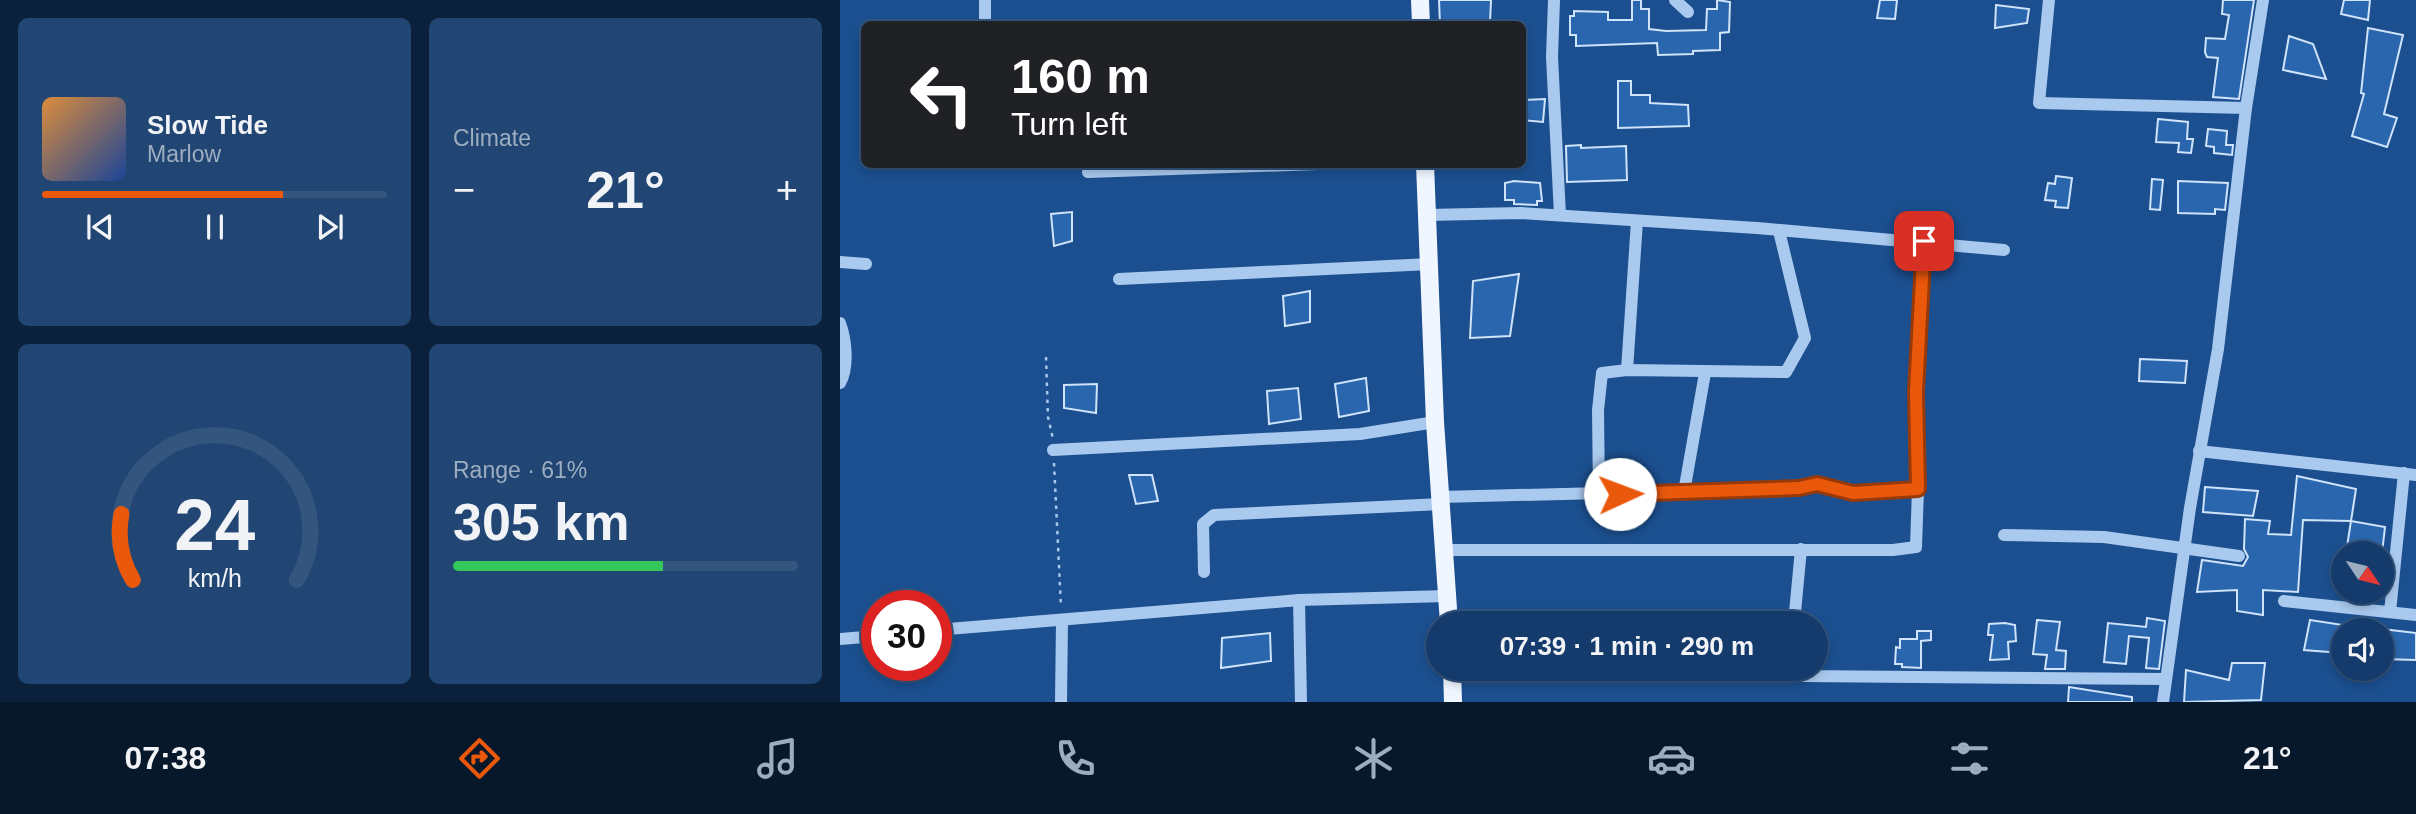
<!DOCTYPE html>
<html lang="en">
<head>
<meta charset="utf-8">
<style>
	body { margin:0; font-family:Arial,sans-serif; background:#214673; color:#f1f3f6; height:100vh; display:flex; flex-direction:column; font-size:26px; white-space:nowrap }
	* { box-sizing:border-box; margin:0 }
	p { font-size:23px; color:#9dadc1 }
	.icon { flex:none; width:38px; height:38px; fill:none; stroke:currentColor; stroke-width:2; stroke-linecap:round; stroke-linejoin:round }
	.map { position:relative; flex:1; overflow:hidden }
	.side { display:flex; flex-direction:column; gap:18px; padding:18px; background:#0b203b; width:840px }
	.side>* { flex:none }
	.top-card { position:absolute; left:21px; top:21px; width:665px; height:147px; border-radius:10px; box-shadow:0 4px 10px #0003,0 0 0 2px #33557e; background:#202124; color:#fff; overflow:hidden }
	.needle { width:46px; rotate:125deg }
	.buttons { position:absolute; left:1491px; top:541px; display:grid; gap:14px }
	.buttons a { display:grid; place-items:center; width:63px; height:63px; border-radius:50%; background:#143b6b; box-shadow:0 4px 10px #0003,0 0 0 2px #33557e; font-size:35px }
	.speed { position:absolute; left:21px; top:590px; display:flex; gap:14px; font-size:35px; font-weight:700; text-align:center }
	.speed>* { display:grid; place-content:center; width:91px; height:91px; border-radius:50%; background:#143b6b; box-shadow:0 4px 10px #0003,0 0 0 2px #33557e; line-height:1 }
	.speed .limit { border:10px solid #d22; background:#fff; color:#111 }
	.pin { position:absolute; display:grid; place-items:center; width:60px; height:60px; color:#fff; margin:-30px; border-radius:14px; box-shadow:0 4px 10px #0006 }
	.me { position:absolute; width:77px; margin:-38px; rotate:88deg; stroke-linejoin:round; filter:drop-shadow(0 0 5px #0008) }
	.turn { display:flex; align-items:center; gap:24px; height:147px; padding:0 35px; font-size:32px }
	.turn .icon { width:91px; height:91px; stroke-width:2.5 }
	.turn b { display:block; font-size:49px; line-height:60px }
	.big { font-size:52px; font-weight:700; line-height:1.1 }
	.side .card { flex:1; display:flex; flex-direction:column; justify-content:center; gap:10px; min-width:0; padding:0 24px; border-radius:10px; background:#214673 }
	.side .dial { align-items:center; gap:0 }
	.dial svg { height:182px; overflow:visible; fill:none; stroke:#33557e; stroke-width:7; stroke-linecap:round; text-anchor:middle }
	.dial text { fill:#f1f3f6; stroke:none }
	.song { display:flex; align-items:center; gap:21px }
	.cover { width:84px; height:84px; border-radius:10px; background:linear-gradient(135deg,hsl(30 70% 55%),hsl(220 70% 35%)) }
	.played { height:7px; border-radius:4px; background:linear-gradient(90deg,#ea580c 70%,#33557e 70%) }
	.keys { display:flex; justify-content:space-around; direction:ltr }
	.heat { display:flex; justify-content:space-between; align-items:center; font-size:38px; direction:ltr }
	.charge { height:10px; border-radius:5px; background:linear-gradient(90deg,#34c759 61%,#33557e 0) }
	.side .tiles { flex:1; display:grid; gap:18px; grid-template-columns:repeat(2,1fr) }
	.trip { position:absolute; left:586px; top:611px; width:402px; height:70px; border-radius:35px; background:#143b6b; box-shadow:0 4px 10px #0003,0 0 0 2px #33557e; font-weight:700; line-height:70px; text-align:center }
	.tabs { display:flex; height:112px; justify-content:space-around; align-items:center; background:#08182b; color:#9dadc1 }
	.tabs .icon { width:49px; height:49px }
	.tabs .on { color:#ea580c }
	.tabs b { font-size:32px; color:#f1f3f6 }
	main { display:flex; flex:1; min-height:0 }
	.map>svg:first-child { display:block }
</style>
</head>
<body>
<main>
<section class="side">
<div class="tiles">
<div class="card">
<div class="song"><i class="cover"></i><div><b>Slow Tide</b><p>Marlow</p></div></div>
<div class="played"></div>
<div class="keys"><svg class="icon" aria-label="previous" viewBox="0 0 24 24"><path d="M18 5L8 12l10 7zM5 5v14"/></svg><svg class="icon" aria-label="pause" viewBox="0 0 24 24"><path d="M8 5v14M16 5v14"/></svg><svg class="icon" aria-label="next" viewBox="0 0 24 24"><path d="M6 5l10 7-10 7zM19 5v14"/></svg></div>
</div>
<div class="card"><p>Climate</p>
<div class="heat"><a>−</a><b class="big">21°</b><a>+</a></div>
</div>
<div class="card dial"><svg viewBox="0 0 100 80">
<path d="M14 69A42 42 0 1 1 86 69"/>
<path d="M14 69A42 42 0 0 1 9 40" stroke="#ea580c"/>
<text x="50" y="56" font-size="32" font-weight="700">24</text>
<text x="50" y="72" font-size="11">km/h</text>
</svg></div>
<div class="card"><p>Range · 61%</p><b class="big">305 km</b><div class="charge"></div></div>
</div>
</section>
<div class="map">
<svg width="1576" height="702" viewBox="0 0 1576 702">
	<rect width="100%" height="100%" fill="#1b4f8f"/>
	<g fill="#2a66ad" stroke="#cfe3fa" stroke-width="2">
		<polygon points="599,0 651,0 650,23 600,24"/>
		<polygon points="792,0 801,0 801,9 809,9 809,29 826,31 866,30 867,9 877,9 877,0 890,2 889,32 880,33 880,50 853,51 853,54 818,55 817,43 736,46 736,35 730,35 730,16 734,16 734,11 768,12 768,20 792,20"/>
		<polygon points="1040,0 1057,0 1055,19 1037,18"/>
		<polygon points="1383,0 1414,0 1399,99 1373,97 1378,58 1367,57 1365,52 1366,38 1385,39 1389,15 1382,14"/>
		<polygon points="1504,0 1530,0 1528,20 1501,14"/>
		<polygon points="1156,5 1189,9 1187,23 1155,28"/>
		<polygon points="1528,28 1563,35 1544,114 1557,118 1547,147 1512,136 1524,94 1521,93"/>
		<polygon points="1449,36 1473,44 1486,79 1443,70"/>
		<polygon points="778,81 791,81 791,95 810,95 810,103 848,105 849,126 778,128"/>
		<polygon points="705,99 703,122 682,120 682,100"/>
		<polygon points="1318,119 1348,122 1347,139 1353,139 1351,153 1338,152 1339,143 1316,142"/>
		<polygon points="1368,129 1387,131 1386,145 1393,145 1392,155 1374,153 1374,147 1366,146"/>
		<polygon points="741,145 741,148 786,146 787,180 727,182 726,146"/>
		<polygon points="1216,176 1232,178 1228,208 1215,207 1216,201 1205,200 1208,183 1215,184"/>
		<polygon points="1312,179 1323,180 1320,210 1310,209"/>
		<polygon points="674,181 700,183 702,201 697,201 697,205 674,204 674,200 665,200 665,183"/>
		<polygon points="1338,181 1388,183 1385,210 1375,209 1375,214 1338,213"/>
		<polygon points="232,212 232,241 214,246 211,214"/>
		<polygon points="679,274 670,336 630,338 633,281"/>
		<polygon points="470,291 470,322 445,326 443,296"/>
		<polygon points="1300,359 1347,361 1345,383 1299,381"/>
		<polygon points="526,378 529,411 499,417 495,384"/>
		<polygon points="257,384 256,413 224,408 224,385"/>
		<polygon points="458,388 461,419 429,424 427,391"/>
		<polygon points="289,475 312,475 318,501 296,504"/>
		<polygon points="1457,476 1516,489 1511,521 1463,520 1458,592 1423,590 1423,615 1397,611 1397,590 1357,592 1362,560 1403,566 1408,557 1404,549 1405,519 1430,521 1428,534 1451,535"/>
		<polygon points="1365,487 1418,491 1413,516 1363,512"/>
		<polygon points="1511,521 1545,527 1542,553 1506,553"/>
		<polygon points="1307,618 1325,621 1319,669 1306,668 1309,638 1289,636 1286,664 1264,662 1268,623 1306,627"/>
		<polygon points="1197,620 1220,622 1216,650 1226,651 1225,669 1205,669 1207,655 1193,654"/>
		<polygon points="1470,620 1503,625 1501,653 1464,650"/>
		<polygon points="1165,623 1175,625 1176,641 1168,642 1169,659 1150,660 1153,635 1148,635 1149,624"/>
		<polygon points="1542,629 1576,633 1576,660 1542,659"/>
		<polygon points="1077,631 1091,631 1091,640 1081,641 1081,668 1062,667 1062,664 1055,664 1056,647 1060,648 1060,639 1077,639"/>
		<polygon points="430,633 431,661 381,668 382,638"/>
		<polygon points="1392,663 1425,663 1421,700 1344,702 1346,670 1389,680"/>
		<polygon points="1229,687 1292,697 1292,702 1228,702"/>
	</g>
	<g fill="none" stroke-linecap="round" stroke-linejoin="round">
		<g stroke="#a9c9ee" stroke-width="2.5" stroke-dasharray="3.5 5" stroke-linecap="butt">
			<polyline points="206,357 208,417 213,439"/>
			<polyline points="214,463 221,607"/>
		</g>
		<g stroke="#a9c9ee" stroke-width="12">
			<polyline points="145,0 145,24"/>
			<polyline points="714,0 712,57 720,215"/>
			<polyline points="835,0 848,12"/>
			<polyline points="1209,0 1199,103 1406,108"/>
			<polyline points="248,172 478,164"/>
			<polyline points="587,215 681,213 917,228 1164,250"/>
			<polyline points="0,262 26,264"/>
			<polyline points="279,279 590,264"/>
			<path d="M0,323C6,339 9,367 0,383"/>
			<polyline points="787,370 797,221"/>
			<polyline points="213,450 520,434 595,422"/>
			<polyline points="1359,451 1576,475"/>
			<polyline points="844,492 865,373"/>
			<polyline points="759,495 758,410 762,373 787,370 946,372 965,338 939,231"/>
			<polyline points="600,497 959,488 977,484 1013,493 1078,489 1076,392 1084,241"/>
			<polyline points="1164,535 1264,537 1399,556"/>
			<polyline points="604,550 1053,550 1076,547 1078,489"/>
			<polyline points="364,572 363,524 374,515 601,504"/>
			<polyline points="459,600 461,702"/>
			<polyline points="1444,601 1576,615"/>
			<polyline points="1550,612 1564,473"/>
			<polyline points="954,623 961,549"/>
			<polyline points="96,630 459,600 607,596"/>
			<polyline points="0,639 37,636"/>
			<polyline points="951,668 960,676 1326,679"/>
			<polyline points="221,702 222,621"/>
			<polyline points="1323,702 1350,508 1378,349 1406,108 1423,0"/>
		</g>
		<g stroke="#f0f6ff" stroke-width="18">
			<polyline points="580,0 581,24"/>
			<polyline points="585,164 595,422 609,623"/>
			<polyline points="612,668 613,702"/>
		</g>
	</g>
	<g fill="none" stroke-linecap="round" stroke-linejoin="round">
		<defs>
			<polyline id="route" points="780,494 959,488 977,484 1013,493 1078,489 1076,392 1084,241"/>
		</defs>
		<use href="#route" stroke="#983908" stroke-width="18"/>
		<use href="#route" stroke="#ea580c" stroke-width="12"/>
	</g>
</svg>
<div class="buttons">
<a><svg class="needle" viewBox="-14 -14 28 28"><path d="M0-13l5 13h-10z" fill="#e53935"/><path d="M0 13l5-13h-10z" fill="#9dadc1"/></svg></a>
<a><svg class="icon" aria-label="sound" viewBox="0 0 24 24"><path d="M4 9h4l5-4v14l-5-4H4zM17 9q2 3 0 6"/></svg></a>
</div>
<div class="speed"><div class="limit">30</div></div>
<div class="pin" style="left:1084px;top:241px;background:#d93025"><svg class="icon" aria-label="arrive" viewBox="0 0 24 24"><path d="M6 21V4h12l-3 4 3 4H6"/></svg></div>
<svg class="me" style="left:780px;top:494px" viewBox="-20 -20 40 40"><circle r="19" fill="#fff"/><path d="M0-13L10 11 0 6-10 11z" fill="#ea580c"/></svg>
<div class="trip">07:39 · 1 min · 290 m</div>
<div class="top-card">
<div class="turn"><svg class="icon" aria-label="left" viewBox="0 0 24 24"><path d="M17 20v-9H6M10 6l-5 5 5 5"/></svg><div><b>160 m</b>Turn left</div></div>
</div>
</div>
</main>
<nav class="tabs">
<b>07:38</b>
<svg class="icon on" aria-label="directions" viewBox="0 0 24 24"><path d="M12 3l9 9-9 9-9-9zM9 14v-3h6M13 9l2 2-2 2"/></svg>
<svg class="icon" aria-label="music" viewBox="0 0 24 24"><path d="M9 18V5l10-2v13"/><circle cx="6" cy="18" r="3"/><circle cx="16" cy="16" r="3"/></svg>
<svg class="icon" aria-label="phone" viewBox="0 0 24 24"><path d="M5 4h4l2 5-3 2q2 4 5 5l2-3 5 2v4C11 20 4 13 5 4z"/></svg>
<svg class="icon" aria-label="climate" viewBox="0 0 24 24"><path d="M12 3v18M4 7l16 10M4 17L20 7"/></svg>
<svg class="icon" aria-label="car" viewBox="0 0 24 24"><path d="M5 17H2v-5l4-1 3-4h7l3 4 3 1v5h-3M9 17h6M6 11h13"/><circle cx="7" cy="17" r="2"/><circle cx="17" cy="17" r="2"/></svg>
<svg class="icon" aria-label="filters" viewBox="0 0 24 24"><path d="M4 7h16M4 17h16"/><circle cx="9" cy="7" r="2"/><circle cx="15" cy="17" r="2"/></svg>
<b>21°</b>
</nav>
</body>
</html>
